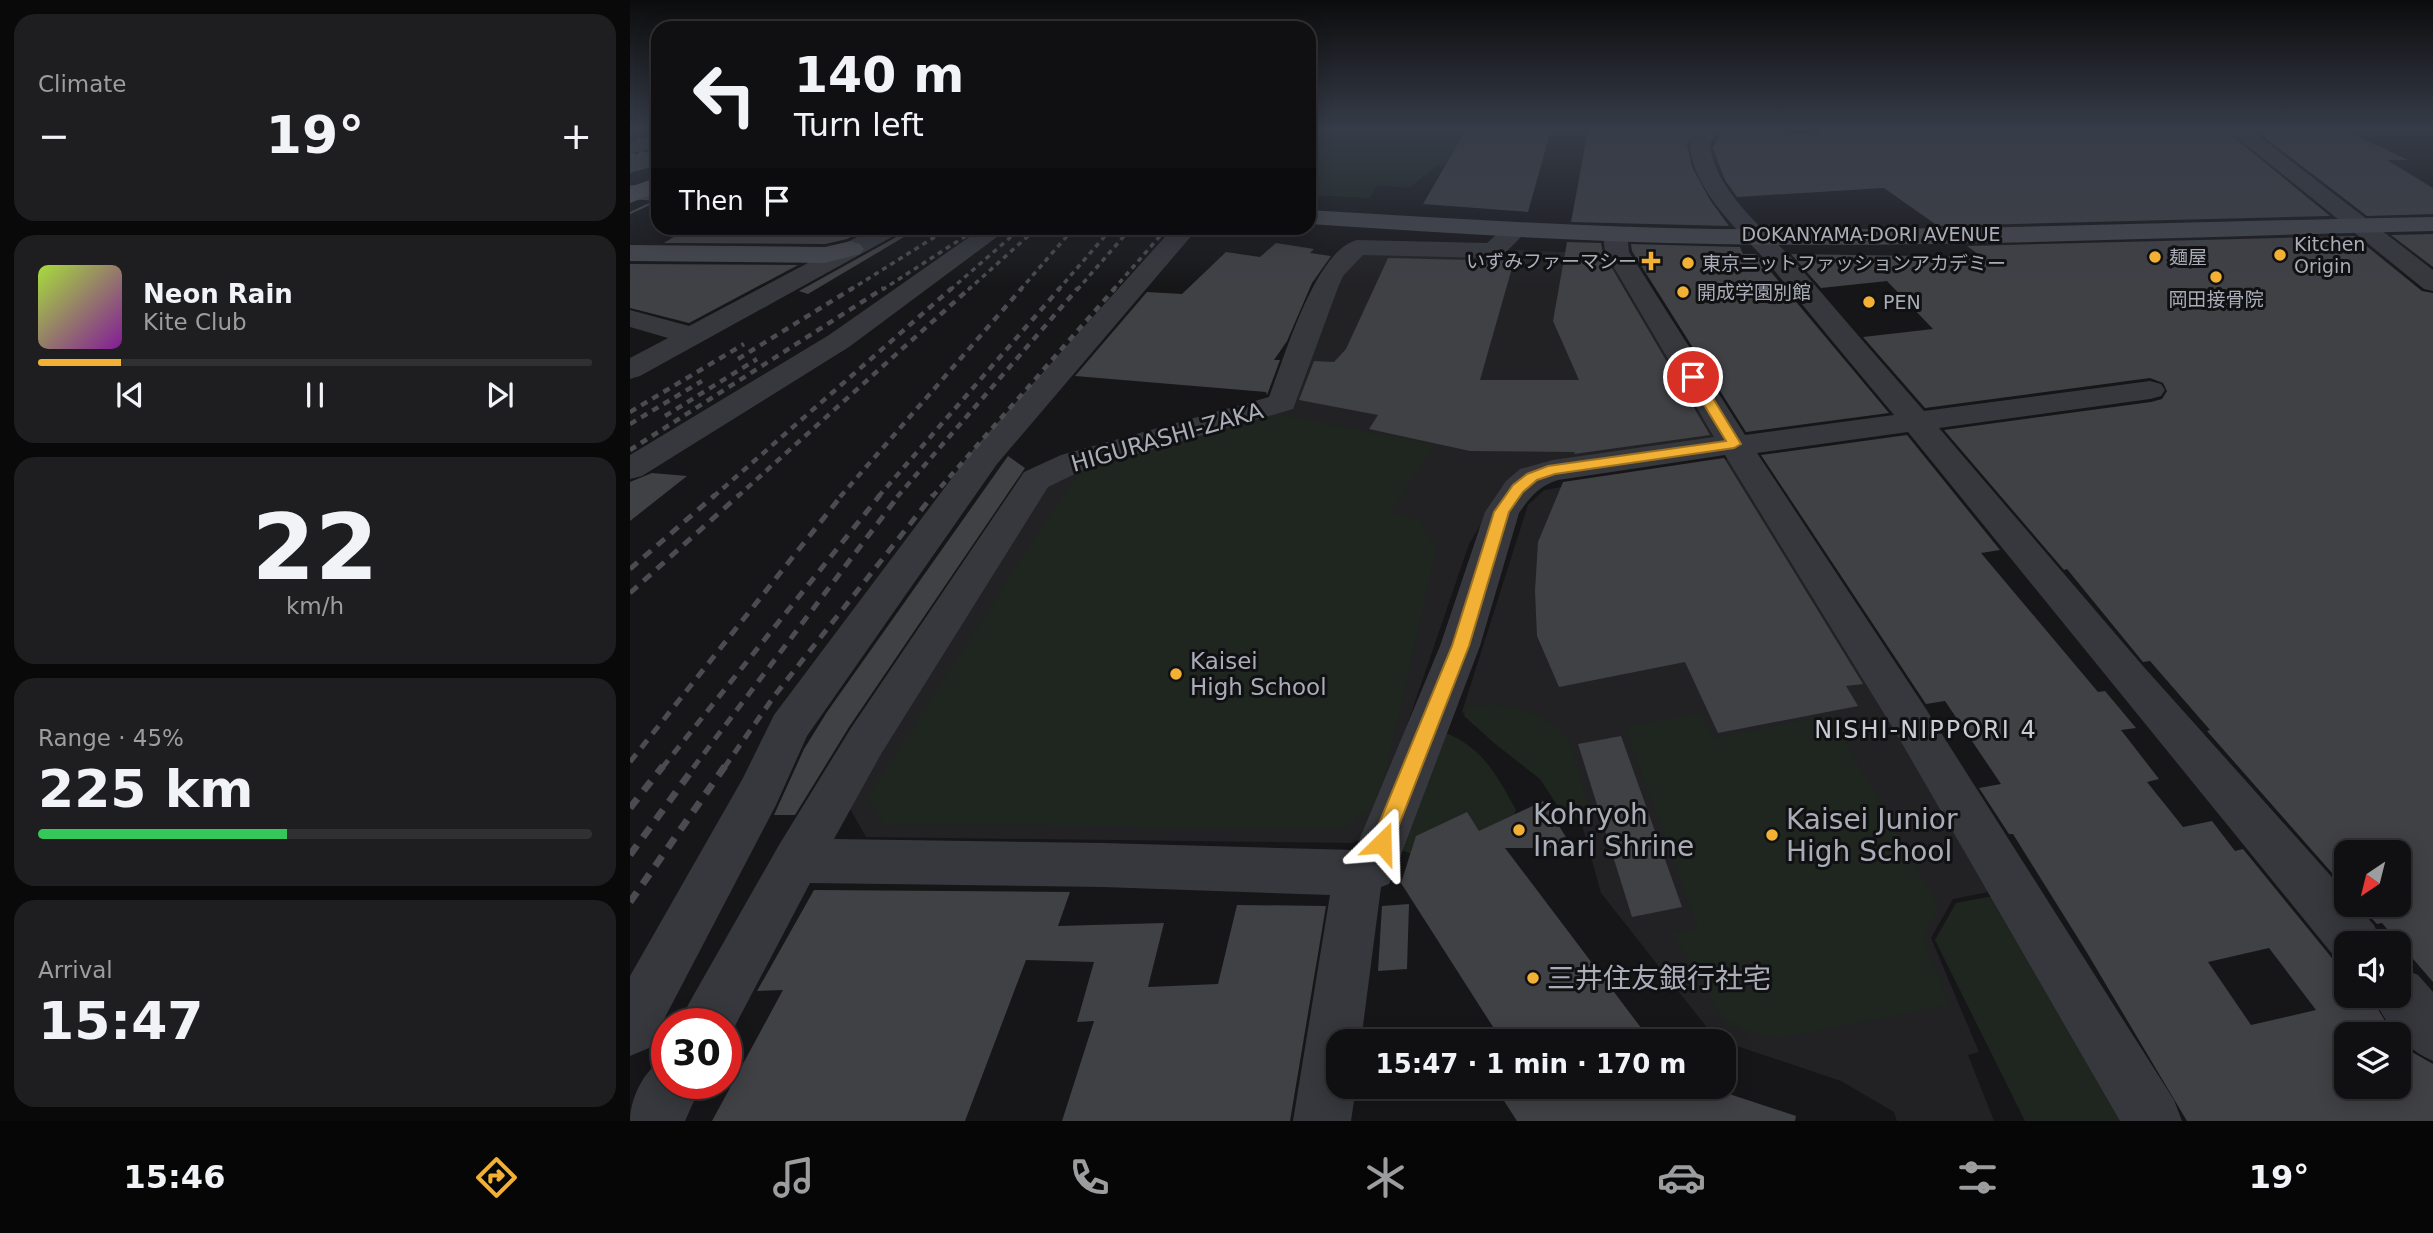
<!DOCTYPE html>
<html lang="en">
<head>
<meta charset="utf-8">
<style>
	body { margin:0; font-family:"DejaVu Sans","Noto Sans JP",sans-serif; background:#1e1e20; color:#f1f3f6; height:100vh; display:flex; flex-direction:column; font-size:26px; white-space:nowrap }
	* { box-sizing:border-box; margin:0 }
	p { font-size:23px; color:#9c9d9f }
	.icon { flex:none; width:38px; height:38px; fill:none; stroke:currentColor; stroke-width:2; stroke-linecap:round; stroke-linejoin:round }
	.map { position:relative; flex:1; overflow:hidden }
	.sheet { display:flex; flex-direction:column; gap:14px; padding:14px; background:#09090a; width:630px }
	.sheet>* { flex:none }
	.hud { position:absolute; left:21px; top:21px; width:665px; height:214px; border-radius:21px; box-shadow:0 4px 18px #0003,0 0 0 2px #303032; background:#101012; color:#f1f3f6; overflow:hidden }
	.needle { width:46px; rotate:215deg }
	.tools { position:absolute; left:1704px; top:840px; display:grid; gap:14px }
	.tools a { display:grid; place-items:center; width:77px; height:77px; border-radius:14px; background:#101012; box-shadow:0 4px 18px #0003,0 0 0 2px #303032; font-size:35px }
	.speed { position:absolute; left:21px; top:1008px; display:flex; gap:14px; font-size:35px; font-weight:700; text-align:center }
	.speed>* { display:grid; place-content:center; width:91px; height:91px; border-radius:50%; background:#101012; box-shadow:0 4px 18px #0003,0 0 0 2px #303032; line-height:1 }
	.speed .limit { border:10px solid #d22; background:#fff; color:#111 }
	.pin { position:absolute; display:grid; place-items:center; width:60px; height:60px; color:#fff; margin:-30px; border:4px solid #fff; border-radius:50%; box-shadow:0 2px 7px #0007 }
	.me { position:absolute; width:77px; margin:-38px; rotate:22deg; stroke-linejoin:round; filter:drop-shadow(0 0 5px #0008) }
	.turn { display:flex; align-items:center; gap:24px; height:147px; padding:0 28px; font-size:32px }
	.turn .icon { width:91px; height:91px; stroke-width:2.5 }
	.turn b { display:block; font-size:49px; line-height:60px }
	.then { display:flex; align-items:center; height:66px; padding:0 28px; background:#0003; gap:14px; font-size:26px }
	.big { font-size:52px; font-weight:700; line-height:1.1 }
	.sheet .tile { flex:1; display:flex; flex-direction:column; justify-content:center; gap:10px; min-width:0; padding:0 24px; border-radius:21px; background:#1e1e20 }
	.sheet .dial { align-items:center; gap:0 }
	.dial b { font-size:91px; line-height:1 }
	.song { display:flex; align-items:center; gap:21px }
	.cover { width:84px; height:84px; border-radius:10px; background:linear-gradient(135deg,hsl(80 70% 55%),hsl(290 70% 35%)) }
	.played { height:7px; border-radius:4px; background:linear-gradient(90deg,#f2b134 15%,#303032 15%) }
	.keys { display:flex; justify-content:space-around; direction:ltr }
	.heat { display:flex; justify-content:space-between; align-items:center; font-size:38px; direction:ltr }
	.charge { height:10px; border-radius:5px; background:linear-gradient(90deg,#34c759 45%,#303032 0) }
	.trip { position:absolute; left:696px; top:1029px; width:410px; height:70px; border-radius:21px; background:#101012; box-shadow:0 4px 18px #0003,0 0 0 2px #303032; font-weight:700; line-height:70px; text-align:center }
	.tab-bar { display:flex; height:112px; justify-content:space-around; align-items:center; background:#060607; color:#9c9d9f }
	.tab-bar .icon { width:49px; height:49px }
	.tab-bar .selected { color:#f2b134 }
	.tab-bar b { font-size:32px; color:#f1f3f6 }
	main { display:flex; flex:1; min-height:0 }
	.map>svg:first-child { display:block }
</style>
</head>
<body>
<main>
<section class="sheet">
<div class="tile"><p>Climate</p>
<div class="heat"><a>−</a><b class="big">19°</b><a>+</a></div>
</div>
<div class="tile">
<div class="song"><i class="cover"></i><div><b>Neon Rain</b><p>Kite Club</p></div></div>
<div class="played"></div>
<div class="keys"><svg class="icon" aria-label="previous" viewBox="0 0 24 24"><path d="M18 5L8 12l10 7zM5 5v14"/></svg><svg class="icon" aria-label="pause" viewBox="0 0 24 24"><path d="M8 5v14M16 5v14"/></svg><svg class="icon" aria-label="next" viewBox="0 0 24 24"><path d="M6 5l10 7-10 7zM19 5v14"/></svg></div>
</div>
<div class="tile dial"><b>22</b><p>km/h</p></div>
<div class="tile"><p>Range · 45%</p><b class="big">225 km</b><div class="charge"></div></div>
<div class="tile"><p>Arrival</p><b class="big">15:47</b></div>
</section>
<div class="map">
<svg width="1803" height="1121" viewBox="0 0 1803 1121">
	<rect width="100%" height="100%" fill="#161618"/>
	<g fill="#222225">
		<polygon points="886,250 977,254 1088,439 871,491 839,544 739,836 722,843 236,837 218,805 417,482 659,405 708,274 729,251 867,255"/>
		<polygon points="1103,458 1363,891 1323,899 1301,938 1349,1052 1338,1055 1364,1121 1267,1121 1264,1112 1211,1081 1086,1039 971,893 939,778 832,712 898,505 914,490"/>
	</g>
	<g fill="#1e261f">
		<polygon points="679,130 826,130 825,133 846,135 838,166 808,165 779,188 747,185 740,198 679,195"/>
		<polygon points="643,413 804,445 761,513 790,520 806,551 749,801 715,828 254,825 237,798 449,470"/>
		<polygon points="865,704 907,714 938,737 962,819 936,819 910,779 864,743 834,716 837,706"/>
		<polygon points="1071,713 1083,738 1200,715 1309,906 1293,938 1320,1005 1151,1038 1097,1026 1042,933 1068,928 995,727"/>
		<path d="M814,732C853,748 866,774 886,810L868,853L817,870L772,850Z"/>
		<polygon points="1368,895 1493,1121 1395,1121 1305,940 1326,903"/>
	</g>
	<g fill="#404145" fill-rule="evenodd">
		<polygon points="836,130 921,130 898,212 793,204"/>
		<polygon points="958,130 1066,130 1057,145 1062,167 1080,200 1099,226 941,222"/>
		<polygon points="1093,130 1190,135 1187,130 1595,130 1700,216 1308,226 1254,188 1107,197 1095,180 1083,148"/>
		<polygon points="1625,130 1715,130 1778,160 1757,160 1803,188 1803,214 1737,216"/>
		<polygon points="28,149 28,165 0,173 0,156"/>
		<polygon points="58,228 239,228 217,239 195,244 34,243"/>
		<polygon points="276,228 289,228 178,294 169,291 270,235"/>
		<polygon points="1803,234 1803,267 1761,235"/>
		<polygon points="1724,236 1792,291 1803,293 1803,982 1752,923 1747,924 1729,905 1769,905 1769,852 1717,852 1717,890 1577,731 1580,730 1520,661 1513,662 1437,569 1434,570 1314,430 1521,402 1532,399 1537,391 1533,383 1520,378 1295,408 1233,337 1303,329 1257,281 1191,288 1161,254 1352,257 1337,246"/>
		<polygon points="937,242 971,243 973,253 1080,435 944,454 945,452 840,451 739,429 748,415 669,400 684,361 704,362 716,349 758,258 884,261 850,380 949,380 923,321"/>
		<polygon points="646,243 684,249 680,253 701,256 682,283 657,341 644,360 650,360 637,395 636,392 445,376 517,292 552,294 596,252 630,257"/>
		<polygon points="1001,244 1110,247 1113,254 1126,254 1259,413 1116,432 1002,251"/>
		<polygon points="0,264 1,264 168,265 59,323 0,308"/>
		<path d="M1277,435L1370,550L1351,553L1468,692L1475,691L1506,728L1491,730L1529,779L1517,782L1553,827L1582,821L1605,851L1613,849L1706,963L1717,966V996H1740L1763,1034H1717V1087H1769V1041L1782,1052L1803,1064V1121H1557L1456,951L1383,834H1379L1349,788L1371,784L1315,701L1296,704L1131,455ZM1639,948L1686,1010L1621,1025L1578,962Z"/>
		<polygon points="378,456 395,468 219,727 165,815 144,815 174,749 197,712"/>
		<polygon points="1094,458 1233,684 1216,686 1228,706 1088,733 1055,662 929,687 907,636 905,591 908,542 933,482"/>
		<polygon points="22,473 57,476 0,521 0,482"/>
		<polygon points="991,736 1052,907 1002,917 948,744"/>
		<polygon points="913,801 943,848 875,848 1021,1041 872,1041 771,883 786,836 837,812 849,831"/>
		<polygon points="184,890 440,892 428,926 534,923 518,987 588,984 607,905 696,906 660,1121 432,1121 464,1021 447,1022 464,962 396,960 335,1121 82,1121 153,990 127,991"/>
		<polygon points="779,904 777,969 748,971 752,906"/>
		<polygon points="870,1087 1078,1087 1166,1116 1165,1121 887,1121 869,1093"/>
	</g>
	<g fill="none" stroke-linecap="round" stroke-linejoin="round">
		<g fill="#37383d" fill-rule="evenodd">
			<path d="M1069,130H1090C1086,136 1079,141 1080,148C1089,195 1135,229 1165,262C1208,312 1251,362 1294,411L1520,381L1531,384L1535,390L1531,396L1520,399L1309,428L1513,666L1717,894V905H1726L1744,925L1752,943H1717V964L1708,961L1278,432L1127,453L1296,709L1544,1100L1552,1121H1490L1266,733L1095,455L928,480C909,486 900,497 889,513L850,646L766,868L759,884L751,887L731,1041H709V1087H726L721,1121H663L700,895L473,887L180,883L96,1043V1024H50L58,1005L149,845L221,728L394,472L431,455L639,397C654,359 685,250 727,240L857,243C869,233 877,221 894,225L898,230L872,256L863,258L733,255L713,276L709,285L663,409L455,469L418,487L251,754L204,839L473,843L725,850L810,646L855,512L876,481L890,469L923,460L1084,437L975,252L973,234L976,229L985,227L994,229L997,234L999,252L1115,435L1264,415C1224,367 1184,319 1144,270C1114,234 1067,198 1060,148C1059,140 1065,135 1069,130Z"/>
			<polygon points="1598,130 1621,130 1803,270 1803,291 1794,289"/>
			<polygon points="28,134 28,146 0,154 0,142"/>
			<polygon points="244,228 273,228 269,233 10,376 0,379 0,358 38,338 0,327 0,310 59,326"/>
			<polygon points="352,228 379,228 219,347 12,476 0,479 0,455 199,335"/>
			<polygon points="543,228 568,228 367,464 177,736 146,805 19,1048 0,1056 0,976 113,778 144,715 343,450"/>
			<path d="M1769,967L1788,975L1803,992V1061C1775,1049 1755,1024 1743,996H1769Z"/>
			<path d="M37,1057V1083H72L55,1121H0C0,1098 15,1067 37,1057Z"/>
		</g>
		<g fill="#45474d" fill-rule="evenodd">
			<polygon points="0,185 28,187 28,201 0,199"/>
			<path d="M679,210C814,218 950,227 1085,229C1325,232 1564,221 1803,217V231C1564,236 1325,248 1085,244C950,242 814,233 679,224Z"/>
			<polygon points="221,241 230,244 234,249 230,254 195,263 0,261 0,245 195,247"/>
		</g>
		<polygon fill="#53555c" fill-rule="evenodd" points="28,177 28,192 0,203 0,187"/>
		<polyline stroke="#4a4c52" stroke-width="2" points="0,213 28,200"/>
		<g stroke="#4a4c52" stroke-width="3.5" stroke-dasharray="5 4.5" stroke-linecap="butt">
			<polyline points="0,156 28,149"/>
			<polyline points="220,290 319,228"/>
			<polyline points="252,290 348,228"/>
			<polyline points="320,290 391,228"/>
			<polyline points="338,290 407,228"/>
			<polyline points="390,290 444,228"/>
			<polyline points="428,290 482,228"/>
			<polyline points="447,290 501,228"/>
			<polyline points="483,290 537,228"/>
		</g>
		<g stroke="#4a4c52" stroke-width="4.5" stroke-dasharray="7 6" stroke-linecap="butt">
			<polyline points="108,359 223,288"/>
			<polyline points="0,412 114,344"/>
			<polyline points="35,416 127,359"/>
			<polyline points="0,424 72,381"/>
			<polyline points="0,450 254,288"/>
			<polyline points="83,497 322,288"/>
			<polyline points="107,497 340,288"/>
			<polyline points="210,497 392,288"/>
			<polyline points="248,497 430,288"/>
			<polyline points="267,497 448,288"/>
			<polyline points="302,497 485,288"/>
		</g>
		<g stroke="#4a4c52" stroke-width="5" stroke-dasharray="10 8" stroke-linecap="butt">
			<polyline points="0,569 85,495"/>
			<polyline points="0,593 109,495"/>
			<polyline points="0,762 212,495"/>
			<polyline points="32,768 250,495"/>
			<polyline points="63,768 269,495"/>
			<polyline points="94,768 145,695 303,495"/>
		</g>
		<g stroke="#4a4c52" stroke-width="7" stroke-dasharray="12 10" stroke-linecap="butt">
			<polyline points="0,808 33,766"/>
			<polyline points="0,855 65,766"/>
			<polyline points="0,902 95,766"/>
		</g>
	</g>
	<linearGradient id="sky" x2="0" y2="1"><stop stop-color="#0c0c0d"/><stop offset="0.45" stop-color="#363c48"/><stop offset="1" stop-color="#363c48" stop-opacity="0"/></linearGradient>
	<rect width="1803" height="287" fill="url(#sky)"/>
	<polygon fill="#f2b134" stroke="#9d7322" stroke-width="2" points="1063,373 1070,377 1111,444 1104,448 925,474 907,480 893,492 879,512 839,646 762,843 759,850 752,852 744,850 741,843 822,646 864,512 883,485 897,474 918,466 1096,441 1057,377"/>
	<g fill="#f2b134" stroke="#111113" stroke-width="2.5">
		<circle cx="1650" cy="255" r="7"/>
		<circle cx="1525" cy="257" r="7"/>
		<path d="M1017.5 250.5h7v7h7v7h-7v7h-7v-7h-7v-7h7z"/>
		<circle cx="1058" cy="263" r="7"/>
		<circle cx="1586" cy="277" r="7"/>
		<circle cx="1053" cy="292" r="7"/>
		<circle cx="1239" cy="302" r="7"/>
		<circle cx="546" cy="674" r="7"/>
		<circle cx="889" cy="830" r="7"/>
		<circle cx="1142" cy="835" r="7"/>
		<circle cx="903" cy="978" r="7"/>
	</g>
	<g text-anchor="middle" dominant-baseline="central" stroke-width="6" stroke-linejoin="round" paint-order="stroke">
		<g font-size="19" fill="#a8adb8" stroke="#111113">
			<text x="1241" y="234">DOKANYAMA-DORI AVENUE</text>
		</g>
		<g font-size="19" fill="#a8adb8" stroke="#111113" text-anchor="start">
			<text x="1664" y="244">Kitchen<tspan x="1664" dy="22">Origin</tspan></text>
			<text x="1539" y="257">麺屋</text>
			<text x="1007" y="261" text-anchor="end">いずみファーマシー</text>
			<text x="1072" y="263">東京ニットファッションアカデミー</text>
			<text x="1067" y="292">開成学園別館</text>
			<text x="1586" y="299" text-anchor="middle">岡田接骨院</text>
			<text x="1253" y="302">PEN</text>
		</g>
		<g font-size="23" fill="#a8adb8" stroke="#111113">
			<text transform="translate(537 437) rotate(-16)">HIGURASHI-ZAKA</text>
		</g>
		<g font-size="23" fill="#a8adb8" stroke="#111113" text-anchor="start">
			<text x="560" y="661">Kaisei<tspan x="560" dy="26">High School</tspan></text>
		</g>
		<g font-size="24" letter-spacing="2" fill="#c9ccd4" stroke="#111113">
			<text x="1296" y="730">NISHI-NIPPORI 4</text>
		</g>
		<g font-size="28" fill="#a8adb8" stroke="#111113" text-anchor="start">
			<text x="903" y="814">Kohryoh<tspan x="903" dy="32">Inari Shrine</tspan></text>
			<text x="1156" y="819">Kaisei Junior<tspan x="1156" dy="32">High School</tspan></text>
			<text x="917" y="978">三井住友銀行社宅</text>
		</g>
	</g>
</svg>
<div class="tools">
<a><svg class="needle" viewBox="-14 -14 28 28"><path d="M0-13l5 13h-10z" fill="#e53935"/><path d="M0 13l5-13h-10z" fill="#9c9d9f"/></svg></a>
<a><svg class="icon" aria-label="sound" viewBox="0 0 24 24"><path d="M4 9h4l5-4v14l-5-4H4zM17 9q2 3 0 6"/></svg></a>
<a><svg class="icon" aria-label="layers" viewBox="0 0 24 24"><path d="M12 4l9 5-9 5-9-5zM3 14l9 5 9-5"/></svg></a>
</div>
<div class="speed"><div class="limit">30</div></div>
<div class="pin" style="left:1063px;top:377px;background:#d93025"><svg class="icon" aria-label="arrive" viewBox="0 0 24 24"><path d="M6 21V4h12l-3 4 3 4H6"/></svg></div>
<svg class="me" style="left:752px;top:843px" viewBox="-20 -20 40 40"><path d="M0-17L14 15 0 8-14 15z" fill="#f2b134" stroke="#fff" stroke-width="4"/></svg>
<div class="trip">15:47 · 1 min · 170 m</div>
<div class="hud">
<div class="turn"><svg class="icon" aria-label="left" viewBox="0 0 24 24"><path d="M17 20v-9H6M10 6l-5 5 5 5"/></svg><div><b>140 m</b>Turn left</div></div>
<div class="then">Then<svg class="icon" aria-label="arrive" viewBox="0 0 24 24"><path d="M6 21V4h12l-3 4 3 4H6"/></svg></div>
</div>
</div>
</main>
<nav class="tab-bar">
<b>15:46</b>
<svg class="icon selected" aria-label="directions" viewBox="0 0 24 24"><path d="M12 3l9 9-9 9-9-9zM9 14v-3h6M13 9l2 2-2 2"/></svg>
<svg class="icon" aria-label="music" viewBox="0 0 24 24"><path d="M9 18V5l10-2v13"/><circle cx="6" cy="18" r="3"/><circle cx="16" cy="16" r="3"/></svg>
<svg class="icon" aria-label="phone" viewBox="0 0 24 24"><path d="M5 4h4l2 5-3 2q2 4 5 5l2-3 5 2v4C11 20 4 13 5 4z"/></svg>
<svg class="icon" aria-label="climate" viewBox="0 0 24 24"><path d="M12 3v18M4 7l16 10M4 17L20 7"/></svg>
<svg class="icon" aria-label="car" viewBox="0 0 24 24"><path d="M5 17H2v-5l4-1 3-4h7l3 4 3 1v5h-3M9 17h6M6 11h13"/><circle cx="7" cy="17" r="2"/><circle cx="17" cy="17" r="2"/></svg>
<svg class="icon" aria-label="filters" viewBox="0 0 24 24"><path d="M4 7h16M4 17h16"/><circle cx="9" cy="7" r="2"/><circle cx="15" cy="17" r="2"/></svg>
<b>19°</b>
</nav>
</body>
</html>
